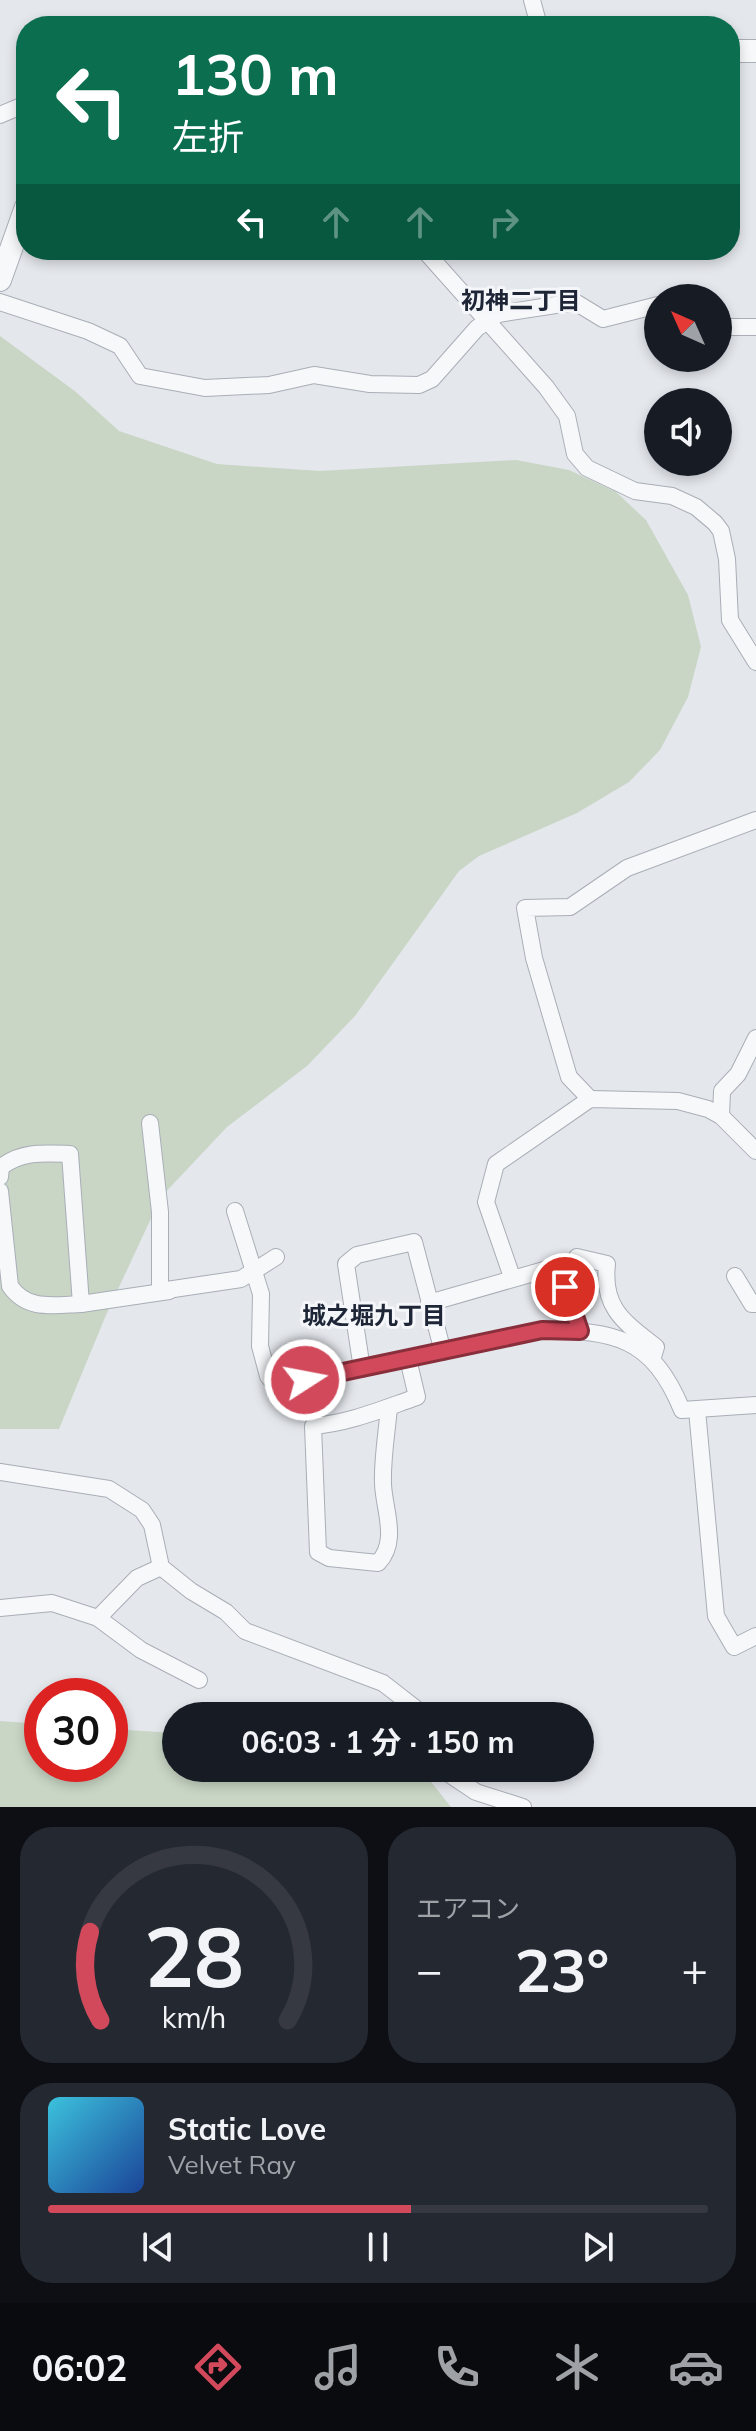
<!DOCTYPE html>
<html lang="ja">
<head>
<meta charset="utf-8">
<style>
	body { margin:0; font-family:Mulish,"Noto Sans JP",sans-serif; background:#242831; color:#f1f3f6; height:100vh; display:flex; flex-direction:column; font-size:30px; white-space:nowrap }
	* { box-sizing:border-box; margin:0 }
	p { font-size:26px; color:#9ea1a6 }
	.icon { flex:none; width:44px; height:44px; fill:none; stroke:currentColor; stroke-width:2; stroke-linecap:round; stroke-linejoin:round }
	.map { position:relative; height:1807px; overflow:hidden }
	.side { display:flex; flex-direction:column; gap:20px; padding:20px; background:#0d0f14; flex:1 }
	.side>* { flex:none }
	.top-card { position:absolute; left:16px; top:16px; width:724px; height:244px; border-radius:32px; box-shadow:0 4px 12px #0003; background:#0b6e4f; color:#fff; overflow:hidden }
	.needle { width:52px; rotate:315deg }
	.controls { position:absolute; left:644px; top:284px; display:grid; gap:16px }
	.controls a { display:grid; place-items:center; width:88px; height:88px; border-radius:50%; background:#171b24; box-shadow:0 4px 12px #0003; font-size:40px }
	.speed { position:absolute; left:24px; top:1678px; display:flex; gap:16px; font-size:40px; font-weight:700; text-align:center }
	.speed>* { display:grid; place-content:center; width:104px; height:104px; border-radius:50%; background:#171b24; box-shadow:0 4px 12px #0003; line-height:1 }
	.speed .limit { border:12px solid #d22; background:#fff; color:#111 }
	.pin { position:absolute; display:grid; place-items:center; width:68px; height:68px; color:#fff; margin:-34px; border:4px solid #fff; border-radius:50%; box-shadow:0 2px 8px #0007 }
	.me { position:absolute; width:88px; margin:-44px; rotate:79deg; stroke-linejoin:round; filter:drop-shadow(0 0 6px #0008) }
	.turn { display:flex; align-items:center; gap:28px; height:168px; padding:0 24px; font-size:36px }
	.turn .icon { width:104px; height:104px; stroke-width:2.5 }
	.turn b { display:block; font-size:56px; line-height:68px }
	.lanes { display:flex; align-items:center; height:76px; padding:0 24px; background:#0003; justify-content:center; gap:40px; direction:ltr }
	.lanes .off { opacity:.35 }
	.big { font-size:60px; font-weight:700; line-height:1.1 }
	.side .tile { flex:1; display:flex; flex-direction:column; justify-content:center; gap:12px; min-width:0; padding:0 28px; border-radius:32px; background:#242831 }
	.side .dial { align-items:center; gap:0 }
	.dial svg { height:208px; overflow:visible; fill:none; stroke:#363941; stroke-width:7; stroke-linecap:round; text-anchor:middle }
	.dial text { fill:#f1f3f6; stroke:none }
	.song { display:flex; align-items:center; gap:24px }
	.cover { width:96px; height:96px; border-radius:12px; background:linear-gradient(135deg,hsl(190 70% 55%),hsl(220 70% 35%)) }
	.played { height:8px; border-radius:4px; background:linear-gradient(90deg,#d1495b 55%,#363941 55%) }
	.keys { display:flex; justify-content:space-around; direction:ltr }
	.heat { display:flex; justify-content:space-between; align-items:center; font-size:44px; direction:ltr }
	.side .tiles { flex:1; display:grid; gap:20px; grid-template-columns:1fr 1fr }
	.tile:last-child { grid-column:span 2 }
	.trip { position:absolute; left:162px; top:1702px; width:432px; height:80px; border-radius:40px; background:#171b24; box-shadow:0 4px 12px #0003; font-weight:700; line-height:80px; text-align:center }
	.tab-bar { display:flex; height:128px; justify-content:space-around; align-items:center; background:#090b0e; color:#9ea1a6 }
	.tab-bar .icon { width:56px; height:56px }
	.tab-bar .on { color:#d1495b }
	.tab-bar b { font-size:36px; color:#f1f3f6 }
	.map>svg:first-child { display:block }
</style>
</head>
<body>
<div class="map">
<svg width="756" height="1807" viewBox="0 0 756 1807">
	<rect width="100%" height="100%" fill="#e4e7ec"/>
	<g fill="#c9d6c5">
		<polygon points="0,336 76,392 119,431 217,464 320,471 516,460 569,470 616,492 646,520 688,595 701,647 688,697 660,750 629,782 577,813 479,856 459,871 355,1016 307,1066 227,1127 161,1197 106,1315 59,1429 0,1429"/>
		<polygon points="0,1721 42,1724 42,1764 110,1764 110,1729 176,1733 176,1768 420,1768 451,1807 0,1807"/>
	</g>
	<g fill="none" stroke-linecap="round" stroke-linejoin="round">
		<defs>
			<g id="minor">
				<polyline points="532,0 539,26"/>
				<polyline points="0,115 26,104"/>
				<polyline points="424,250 546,387 567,416 575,454 587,468 635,491 672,496 696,507 715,523 721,531 727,559 730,620 756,662"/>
				<polyline points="0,302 88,331 120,346 140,376 205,388 269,385 314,375 370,384 419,385 432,379 477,328 498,314 575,302 603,319 658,305"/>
				<polyline points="718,327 756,327"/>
				<polyline points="590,1099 569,1077 534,958 525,908 570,907 627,868 756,820"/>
				<polyline points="721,1116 722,1091 738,1074 756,1038"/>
				<polyline points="150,1123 160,1212 160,1291"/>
				<path d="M0,1177L1,1167C22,1151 44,1153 70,1154L81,1304C53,1305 27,1311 10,1286L0,1191"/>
				<path d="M235,1211L261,1294L260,1346L268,1376L276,1386L542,1330C615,1331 652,1337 682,1410L756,1405"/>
				<path d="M577,1257L607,1264C602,1308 624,1322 656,1347L653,1357"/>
				<polyline points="735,1276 752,1304 756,1304"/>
				<polyline points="512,1277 486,1202 496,1164 590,1099 678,1101 708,1109 721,1116 756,1151"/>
				<polyline points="160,1291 241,1279 276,1257"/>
				<polyline points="429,1303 558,1266 580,1331"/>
				<polyline points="81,1304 169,1291"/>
				<polyline points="362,1369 346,1264 357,1255 414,1242 443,1352"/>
				<path d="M389,1407C387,1432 382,1459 383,1484C384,1510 399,1541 378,1563L329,1558L318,1552L313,1426C350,1423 382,1409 417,1397L408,1359"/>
				<polyline points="697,1410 716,1616 734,1647 756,1636"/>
				<polyline points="0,1472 109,1489 142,1510 152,1525 161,1567 191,1591 226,1612 245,1631 383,1683 419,1711 419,1716"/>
				<polyline points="0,1608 52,1603 98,1618 137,1578 161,1567"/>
				<polyline points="98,1618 141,1650 199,1680"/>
				<polyline points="440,1768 476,1792 523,1807"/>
			</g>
			<g id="tertiary">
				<polyline points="730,51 756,51"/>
				<polyline points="0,280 26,207"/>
			</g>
		</defs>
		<use href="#minor" stroke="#a9aeb7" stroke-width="18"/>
		<use href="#tertiary" stroke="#a9aeb7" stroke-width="24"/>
		<use href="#minor" stroke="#f7f8fa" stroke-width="16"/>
		<use href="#tertiary" stroke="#f7f8fa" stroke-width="22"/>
	</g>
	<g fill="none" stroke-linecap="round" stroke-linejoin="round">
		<defs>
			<polyline id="route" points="305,1380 542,1330 580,1331 565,1287"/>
		</defs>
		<use href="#route" stroke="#882f3b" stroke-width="20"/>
		<use href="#route" stroke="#d1495b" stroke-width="14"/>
	</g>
	<g text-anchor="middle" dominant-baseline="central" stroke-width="6" stroke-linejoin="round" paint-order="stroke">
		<g font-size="24" font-weight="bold" fill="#1d2536" stroke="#f4f6f9">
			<text x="521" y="300">初神二丁目</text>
			<text x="374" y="1315">城之堀九丁目</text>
		</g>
	</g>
</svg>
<div class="controls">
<a><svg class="needle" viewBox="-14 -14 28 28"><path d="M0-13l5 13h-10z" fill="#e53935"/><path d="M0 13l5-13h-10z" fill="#9ea1a6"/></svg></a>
<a><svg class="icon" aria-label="sound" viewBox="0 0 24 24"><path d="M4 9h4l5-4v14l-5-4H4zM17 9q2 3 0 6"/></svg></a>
</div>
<div class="speed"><div class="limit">30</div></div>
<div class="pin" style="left:565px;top:1287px;background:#d93025"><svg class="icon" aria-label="arrive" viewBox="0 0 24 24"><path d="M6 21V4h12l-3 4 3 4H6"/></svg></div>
<svg class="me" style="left:305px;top:1380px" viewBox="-20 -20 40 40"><circle r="17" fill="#d1495b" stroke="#fff" stroke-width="3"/><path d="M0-11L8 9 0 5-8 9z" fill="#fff"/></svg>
<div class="trip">06:03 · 1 分 · 150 m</div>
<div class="top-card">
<div class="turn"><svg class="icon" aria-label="left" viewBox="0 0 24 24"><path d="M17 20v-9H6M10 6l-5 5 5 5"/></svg><div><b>130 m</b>左折</div></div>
<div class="lanes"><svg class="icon" aria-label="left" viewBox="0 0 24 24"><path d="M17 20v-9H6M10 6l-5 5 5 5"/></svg><svg class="icon off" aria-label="ahead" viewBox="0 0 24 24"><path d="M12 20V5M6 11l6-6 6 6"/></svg><svg class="icon off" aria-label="ahead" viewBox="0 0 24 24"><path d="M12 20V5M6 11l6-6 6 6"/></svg><svg class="icon off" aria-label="right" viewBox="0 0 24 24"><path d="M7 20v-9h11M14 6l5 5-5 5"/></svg></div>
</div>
</div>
<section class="side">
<div class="tiles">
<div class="tile dial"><svg viewBox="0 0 100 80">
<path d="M14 69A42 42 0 1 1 86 69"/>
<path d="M14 69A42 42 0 0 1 10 35" stroke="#d1495b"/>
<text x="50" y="56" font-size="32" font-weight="700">28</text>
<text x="50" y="72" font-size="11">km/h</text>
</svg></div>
<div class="tile"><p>エアコン</p>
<div class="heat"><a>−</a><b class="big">23°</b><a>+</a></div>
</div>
<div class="tile">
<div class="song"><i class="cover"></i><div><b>Static Love</b><p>Velvet Ray</p></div></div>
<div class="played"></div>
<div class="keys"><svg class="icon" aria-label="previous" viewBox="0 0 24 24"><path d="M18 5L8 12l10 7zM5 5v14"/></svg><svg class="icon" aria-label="pause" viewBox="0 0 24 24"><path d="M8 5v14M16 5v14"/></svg><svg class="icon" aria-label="next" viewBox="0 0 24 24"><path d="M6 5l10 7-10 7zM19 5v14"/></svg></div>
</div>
</div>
</section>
<nav class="tab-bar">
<b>06:02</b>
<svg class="icon on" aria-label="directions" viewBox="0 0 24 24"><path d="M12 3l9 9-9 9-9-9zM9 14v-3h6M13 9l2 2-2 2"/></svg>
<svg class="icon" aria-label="music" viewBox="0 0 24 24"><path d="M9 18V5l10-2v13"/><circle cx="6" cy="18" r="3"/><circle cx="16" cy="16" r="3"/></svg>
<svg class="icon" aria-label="phone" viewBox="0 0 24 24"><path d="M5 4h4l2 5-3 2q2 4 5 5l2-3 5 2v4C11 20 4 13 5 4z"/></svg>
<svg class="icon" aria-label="climate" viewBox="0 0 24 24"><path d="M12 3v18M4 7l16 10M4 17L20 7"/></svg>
<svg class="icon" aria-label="car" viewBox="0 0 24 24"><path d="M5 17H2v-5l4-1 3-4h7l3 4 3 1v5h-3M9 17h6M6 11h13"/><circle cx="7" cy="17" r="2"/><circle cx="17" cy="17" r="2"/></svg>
</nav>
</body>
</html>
